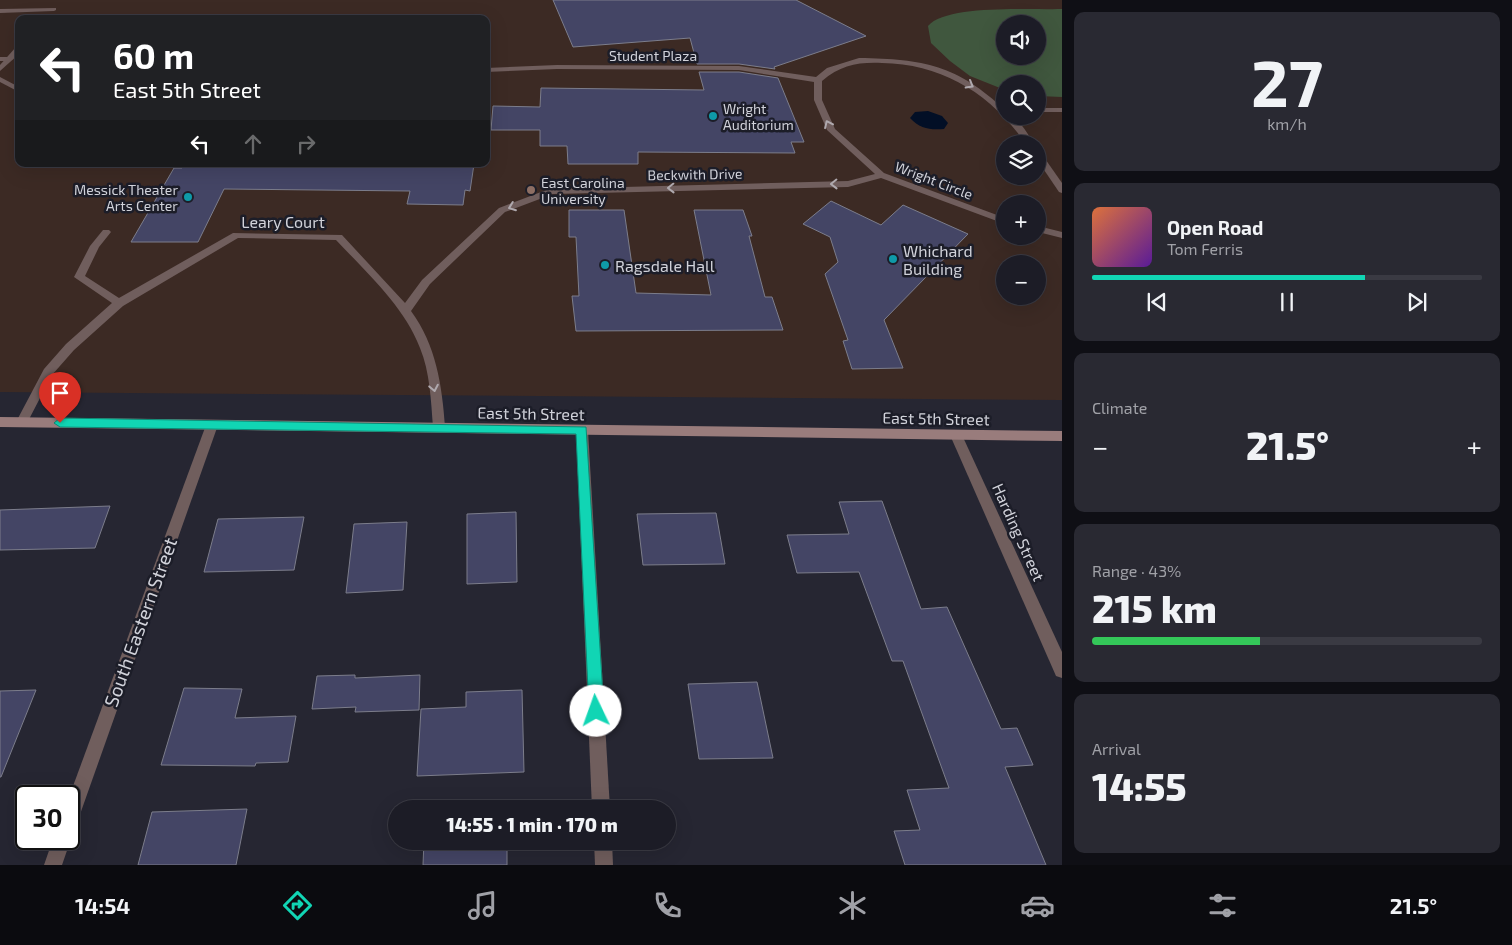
<!DOCTYPE html>
<html lang="en">
<head>
<meta charset="utf-8">
<style>
	body { margin:0; font-family:"Exo 2",sans-serif; background:#292932; color:#f1f3f6; height:100vh; display:flex; flex-direction:column; font-size:19px; white-space:nowrap }
	* { box-sizing:border-box; margin:0 }
	p { font-size:16px; color:#a0a1a7 }
	.icon { flex:none; width:28px; height:28px; fill:none; stroke:currentColor; stroke-width:2; stroke-linecap:round; stroke-linejoin:round }
	.map { position:relative; flex:1; overflow:hidden }
	.drawer { display:flex; flex-direction:column; gap:12px; padding:12px; background:#0f0f15; width:450px }
	.drawer>* { flex:none }
	.banner { position:absolute; left:15px; top:15px; width:475px; height:152px; border-radius:10px; box-shadow:0 5px 20px #0002,0 0 0 1px #3a3a43; background:#202124; color:#fff; overflow:hidden }
	.controls { position:absolute; left:996px; top:15px; display:grid; gap:10px }
	.controls a { display:grid; place-items:center; width:50px; height:50px; border-radius:50%; background:#1c1c26; box-shadow:0 5px 20px #0002,0 0 0 1px #3a3a43; font-size:25px }
	.speed { position:absolute; left:15px; top:785px; display:flex; gap:10px; font-size:25px; font-weight:700; text-align:center }
	.speed>* { display:grid; place-content:center; width:65px; height:65px; border-radius:50%; background:#1c1c26; box-shadow:0 5px 20px #0002,0 0 0 1px #3a3a43; line-height:1 }
	.speed .limit { border:2px solid #111; border-radius:8px; background:#fff; color:#111 }
	.pin { position:absolute; display:grid; place-items:center; width:42px; height:42px; color:#fff; margin:-51px -21px; border-radius:50% 50% 50% 0; rotate:-45deg; box-shadow:0 0 5px #0007 }
	.pin .icon { rotate:45deg }
	.me { position:absolute; width:55px; margin:-28px; rotate:357deg; stroke-linejoin:round; filter:drop-shadow(0 0 4px #0008) }
	.turn { display:flex; align-items:center; gap:18px; height:105px; padding:0 15px; font-size:22px }
	.turn .icon { width:65px; height:65px; stroke-width:2.5 }
	.turn b { display:block; font-size:35px; line-height:42px }
	.lanes { display:flex; align-items:center; height:48px; padding:0 15px; background:#0003; justify-content:center; gap:25px; direction:ltr }
	.lanes .off { opacity:.35 }
	.big { font-size:38px; font-weight:800; line-height:1.1 }
	.drawer .widget { flex:1; display:flex; flex-direction:column; justify-content:center; gap:8px; min-width:0; padding:0 18px; border-radius:10px; background:#292932 }
	.drawer .dial { align-items:center; gap:0 }
	.dial b { font-size:65px; line-height:1 }
	.song { display:flex; align-items:center; gap:15px }
	.cover { width:60px; height:60px; border-radius:8px; background:linear-gradient(135deg,hsl(20 70% 55%),hsl(270 70% 35%)) }
	.played { height:5px; border-radius:2px; background:linear-gradient(90deg,#11d5b4 70%,#3a3a43 70%) }
	.keys { display:flex; justify-content:space-around; direction:ltr }
	.heat { display:flex; justify-content:space-between; align-items:center; font-size:28px; direction:ltr }
	.charge { height:8px; border-radius:4px; background:linear-gradient(90deg,#34c759 43%,#3a3a43 0) }
	.trip { position:absolute; left:388px; top:800px; width:288px; height:50px; border-radius:25px; background:#1c1c26; box-shadow:0 5px 20px #0002,0 0 0 1px #3a3a43; font-weight:800; line-height:50px; text-align:center }
	.dock { display:flex; height:80px; justify-content:space-around; align-items:center; background:#0b0b0f; color:#a0a1a7 }
	.dock .icon { width:35px; height:35px }
	.dock .on { color:#11d5b4 }
	.dock b { font-size:22px; color:#f1f3f6 }
	main { display:flex; flex:1; min-height:0 }
	.map>svg:first-child { display:block }
</style>
</head>
<body>
<main>
<div class="map">
<svg width="1062" height="865" viewBox="0 0 1062 865">
	<rect width="100%" height="100%" fill="#262632"/>
	<path fill="#3c2a24" fill-rule="evenodd" d="M0,0H1062V400L0,392ZM19,19H486V164H19ZM1005,24H1038V56H1005ZM1005,84H1038V116H1005ZM1005,144H1038V176H1005ZM1005,204H1038V236H1005ZM1005,264H1038V296H1005Z"/>
	<path fill="#40573e" fill-rule="evenodd" d="M1062,9V97L1038,96V84H1005V90L970,76L950,61L931,43L928,26C946,4 1033,10 1062,9ZM1005,24H1038V56H1005Z"/>
	<path fill="#020f26" d="M928,111L942,116L948,123L944,129C930,130 920,129 910,118L915,112Z"/>
	<g fill="#444565" stroke="#7c7d8b">
		<polygon points="553,0 796,0 866,36 774,67 775,69 739,64 697,64 690,38 573,47"/>
		<polygon points="699,72 739,72 778,78 804,142 791,142 795,153 638,152 638,164 568,164 567,146 540,146 540,130 491,130 493,106 540,107 541,88 704,90"/>
		<polygon points="185,164 474,164 470,191 465,190 463,205 407,204 410,191 224,189 198,242 131,242 174,168 182,168"/>
		<polygon points="831,201 881,225 903,205 968,234 884,320 903,368 852,369 843,341 848,340 825,274 838,262 830,237 803,224"/>
		<polygon points="569,210 624,210 636,293 711,295 694,210 743,210 752,236 749,236 765,297 772,297 783,330 576,331 572,296 579,296 576,237 569,237"/>
		<polygon points="882,501 921,609 947,607 1001,729 1017,728 1033,765 1005,767 1046,865 905,865 894,831 920,830 907,790 949,788 903,661 892,661 859,572 797,573 787,535 849,534 839,502"/>
		<polygon points="110,506 95,548 0,550 0,510"/>
		<polygon points="516,512 517,582 467,584 467,514"/>
		<polygon points="716,513 725,564 643,565 637,514"/>
		<polygon points="304,517 294,570 204,572 218,519"/>
		<polygon points="407,522 403,590 346,593 354,524"/>
		<polygon points="355,675 355,678 420,675 419,710 355,712 356,707 312,709 317,676"/>
		<polygon points="757,682 773,758 699,759 688,684"/>
		<polygon points="184,688 242,689 235,718 296,716 288,762 256,763 255,766 161,765"/>
		<polygon points="36,690 1,777 0,777 0,691"/>
		<polygon points="522,690 524,772 417,776 421,709 466,707 466,692"/>
		<polygon points="247,809 236,865 138,865 152,812"/>
		<polygon points="424,841 507,841 507,865 423,865"/>
	</g>
	<g fill="none" stroke-linecap="round" stroke-linejoin="round">
		<polygon fill="#705e5d" fill-rule="evenodd" points="0,57 9,57 13,59 9,61 0,61"/>
		<g fill="#705e5d" fill-rule="evenodd">
			<polygon points="56,8 56,10 54,11 0,13 0,9"/>
			<polygon points="16,47 19,47 19,54 0,71 0,65"/>
			<path d="M859,58C924,59 957,65 1005,110V116C1019,116 1027,133 1034,144H1026C991,94 943,64 882,63C858,62 841,65 822,81V100L835,129L884,173L1005,218V224L881,178L848,187L553,194L505,212L430,284L411,311C436,345 442,385 445,427L443,430H435L433,427C431,401 430,372 420,348C404,306 367,273 336,240L238,238L123,306L74,350L52,375L26,425H18L16,422L44,369L66,344L112,303L74,277L90,246L103,230H109L111,232L99,247L85,276L119,298L233,233L342,235L405,303L422,280L499,208L549,189L848,181L875,174L827,130L814,100V82L739,70L557,69L486,72V68L557,65L739,66L816,77L827,68Z"/>
			<polygon points="0,77 19,87 19,92 0,82"/>
			<rect x="1038" y="108" width="24" height="4"/>
			<polygon points="1038,152 1041,153 1062,183 1062,193 1059,192 1038,161"/>
			<polygon points="1038,226 1062,232 1062,238 1038,232"/>
			<polygon points="212,420 216,422 218,425 78,820 75,826 69,829 69,797 206,425 208,422"/>
			<polygon points="582,425 586,426 588,430 610,809 592,809 576,430 578,426"/>
			<polygon points="956,430 960,431 962,435 1062,652 1062,678 1056,676 950,435 952,431"/>
			<polygon points="69,834 71,839 62,865 44,865 53,839 69,839"/>
			<polygon points="594,841 612,841 613,865 595,865"/>
		</g>
		<polygon fill="#997c7c" fill-rule="evenodd" points="0,417 1062,431 1062,441 0,427"/>
	</g>
	<defs><path id="oneway-chevron" d="M-2-3.5L2.5 0L-2 3.5" fill="none" stroke-width="1.6" stroke-linecap="round" stroke-linejoin="round" transform="scale(1.25)"/></defs>
	<g stroke="#afa9ae">
		<use href="#oneway-chevron" transform="translate(970 85) rotate(30)"/>
		<use href="#oneway-chevron" transform="translate(828 124) rotate(-115)"/>
		<use href="#oneway-chevron" transform="translate(834 184) rotate(179)"/>
		<use href="#oneway-chevron" transform="translate(671 188) rotate(179)"/>
		<use href="#oneway-chevron" transform="translate(512 207) rotate(159)"/>
		<use href="#oneway-chevron" transform="translate(434 388) rotate(79)"/>
	</g>
	<polygon fill="#11d5b4" stroke="#0b8a75" points="60,418 586,427 604,711 601,716 596,718 591,716 589,711 576,434 60,427 54,423"/>
	<g fill="#0f9aa8" stroke="#1c1d28" stroke-width="2">
		<circle cx="713" cy="116" r="5"/>
		<circle cx="188" cy="197" r="5"/>
		<circle cx="893" cy="259" r="5"/>
		<circle cx="605" cy="265" r="5"/>
	</g>
	<circle fill="#8d6e63" stroke="#1c1d28" stroke-width="2" cx="531" cy="190" r="5"/>
	<g text-anchor="middle" dominant-baseline="central" stroke-width="5" stroke-linejoin="round" paint-order="stroke">
		<g font-size="14" fill="#d1d2da" stroke="#1c1d28">
			<text x="653" y="55">Student Plaza</text>
			<text transform="translate(695 174) rotate(-1)">Beckwith Drive</text>
			<text transform="translate(934 180) rotate(21)">Wright Circle</text>
		</g>
		<g font-size="14" fill="#d1d2da" stroke="#1c1d28" text-anchor="start">
			<text x="723" y="108">Wright<tspan x="723" dy="16">Auditorium</tspan></text>
			<text x="541" y="182">East Carolina<tspan x="541" dy="16">University</tspan></text>
			<text x="178" y="189" text-anchor="end">Messick Theater<tspan x="178" dy="16">Arts Center</tspan></text>
		</g>
		<g font-size="16" fill="#d1d2da" stroke="#1c1d28">
			<text x="283" y="221">Leary Court</text>
			<text transform="translate(531 413) rotate(1)">East 5th Street</text>
			<text transform="translate(936 418) rotate(1)">East 5th Street</text>
			<text transform="translate(1019 532) rotate(66)">Harding Street</text>
		</g>
		<g font-size="16" fill="#d1d2da" stroke="#1c1d28" text-anchor="start">
			<text x="903" y="250">Whichard<tspan x="903" dy="18">Building</tspan></text>
			<text x="615" y="265">Ragsdale Hall</text>
		</g>
		<g font-size="19" fill="#d1d2da" stroke="#1c1d28">
			<text transform="translate(140 622) rotate(-70)">South Eastern Street</text>
		</g>
	</g>
</svg>
<div class="controls">
<a><svg class="icon" aria-label="sound" viewBox="0 0 24 24"><path d="M4 9h4l5-4v14l-5-4H4zM17 9q2 3 0 6"/></svg></a>
<a><svg class="icon" aria-label="search" viewBox="0 0 24 24"><circle cx="10" cy="10" r="6"/><path d="M15 15l6 6"/></svg></a>
<a><svg class="icon" aria-label="layers" viewBox="0 0 24 24"><path d="M12 4l9 5-9 5-9-5zM3 14l9 5 9-5"/></svg></a>
<a>+</a>
<a>−</a>
</div>
<div class="speed"><div class="limit">30</div></div>
<div class="pin" style="left:60px;top:423px;background:#d93025"><svg class="icon" aria-label="arrive" viewBox="0 0 24 24"><path d="M6 21V4h12l-3 4 3 4H6"/></svg></div>
<svg class="me" style="left:596px;top:711px" viewBox="-20 -20 40 40"><circle r="19" fill="#fff"/><path d="M0-13L10 11 0 6-10 11z" fill="#11d5b4"/></svg>
<div class="trip">14:55 · 1 min · 170 m</div>
<div class="banner">
<div class="turn"><svg class="icon" aria-label="left" viewBox="0 0 24 24"><path d="M17 20v-9H6M10 6l-5 5 5 5"/></svg><div><b>60 m</b>East 5th Street</div></div>
<div class="lanes"><svg class="icon" aria-label="left" viewBox="0 0 24 24"><path d="M17 20v-9H6M10 6l-5 5 5 5"/></svg><svg class="icon off" aria-label="ahead" viewBox="0 0 24 24"><path d="M12 20V5M6 11l6-6 6 6"/></svg><svg class="icon off" aria-label="right" viewBox="0 0 24 24"><path d="M7 20v-9h11M14 6l5 5-5 5"/></svg></div>
</div>
</div>
<section class="drawer">
<div class="widget dial"><b>27</b><p>km/h</p></div>
<div class="widget">
<div class="song"><i class="cover"></i><div><b>Open Road</b><p>Tom Ferris</p></div></div>
<div class="played"></div>
<div class="keys"><svg class="icon" aria-label="previous" viewBox="0 0 24 24"><path d="M18 5L8 12l10 7zM5 5v14"/></svg><svg class="icon" aria-label="pause" viewBox="0 0 24 24"><path d="M8 5v14M16 5v14"/></svg><svg class="icon" aria-label="next" viewBox="0 0 24 24"><path d="M6 5l10 7-10 7zM19 5v14"/></svg></div>
</div>
<div class="widget"><p>Climate</p>
<div class="heat"><a>−</a><b class="big">21.5°</b><a>+</a></div>
</div>
<div class="widget"><p>Range · 43%</p><b class="big">215 km</b><div class="charge"></div></div>
<div class="widget"><p>Arrival</p><b class="big">14:55</b></div>
</section>
</main>
<nav class="dock">
<b>14:54</b>
<svg class="icon on" aria-label="directions" viewBox="0 0 24 24"><path d="M12 3l9 9-9 9-9-9zM9 14v-3h6M13 9l2 2-2 2"/></svg>
<svg class="icon" aria-label="music" viewBox="0 0 24 24"><path d="M9 18V5l10-2v13"/><circle cx="6" cy="18" r="3"/><circle cx="16" cy="16" r="3"/></svg>
<svg class="icon" aria-label="phone" viewBox="0 0 24 24"><path d="M5 4h4l2 5-3 2q2 4 5 5l2-3 5 2v4C11 20 4 13 5 4z"/></svg>
<svg class="icon" aria-label="climate" viewBox="0 0 24 24"><path d="M12 3v18M4 7l16 10M4 17L20 7"/></svg>
<svg class="icon" aria-label="car" viewBox="0 0 24 24"><path d="M5 17H2v-5l4-1 3-4h7l3 4 3 1v5h-3M9 17h6M6 11h13"/><circle cx="7" cy="17" r="2"/><circle cx="17" cy="17" r="2"/></svg>
<svg class="icon" aria-label="filters" viewBox="0 0 24 24"><path d="M4 7h16M4 17h16"/><circle cx="9" cy="7" r="2"/><circle cx="15" cy="17" r="2"/></svg>
<b>21.5°</b>
</nav>
</body>
</html>
